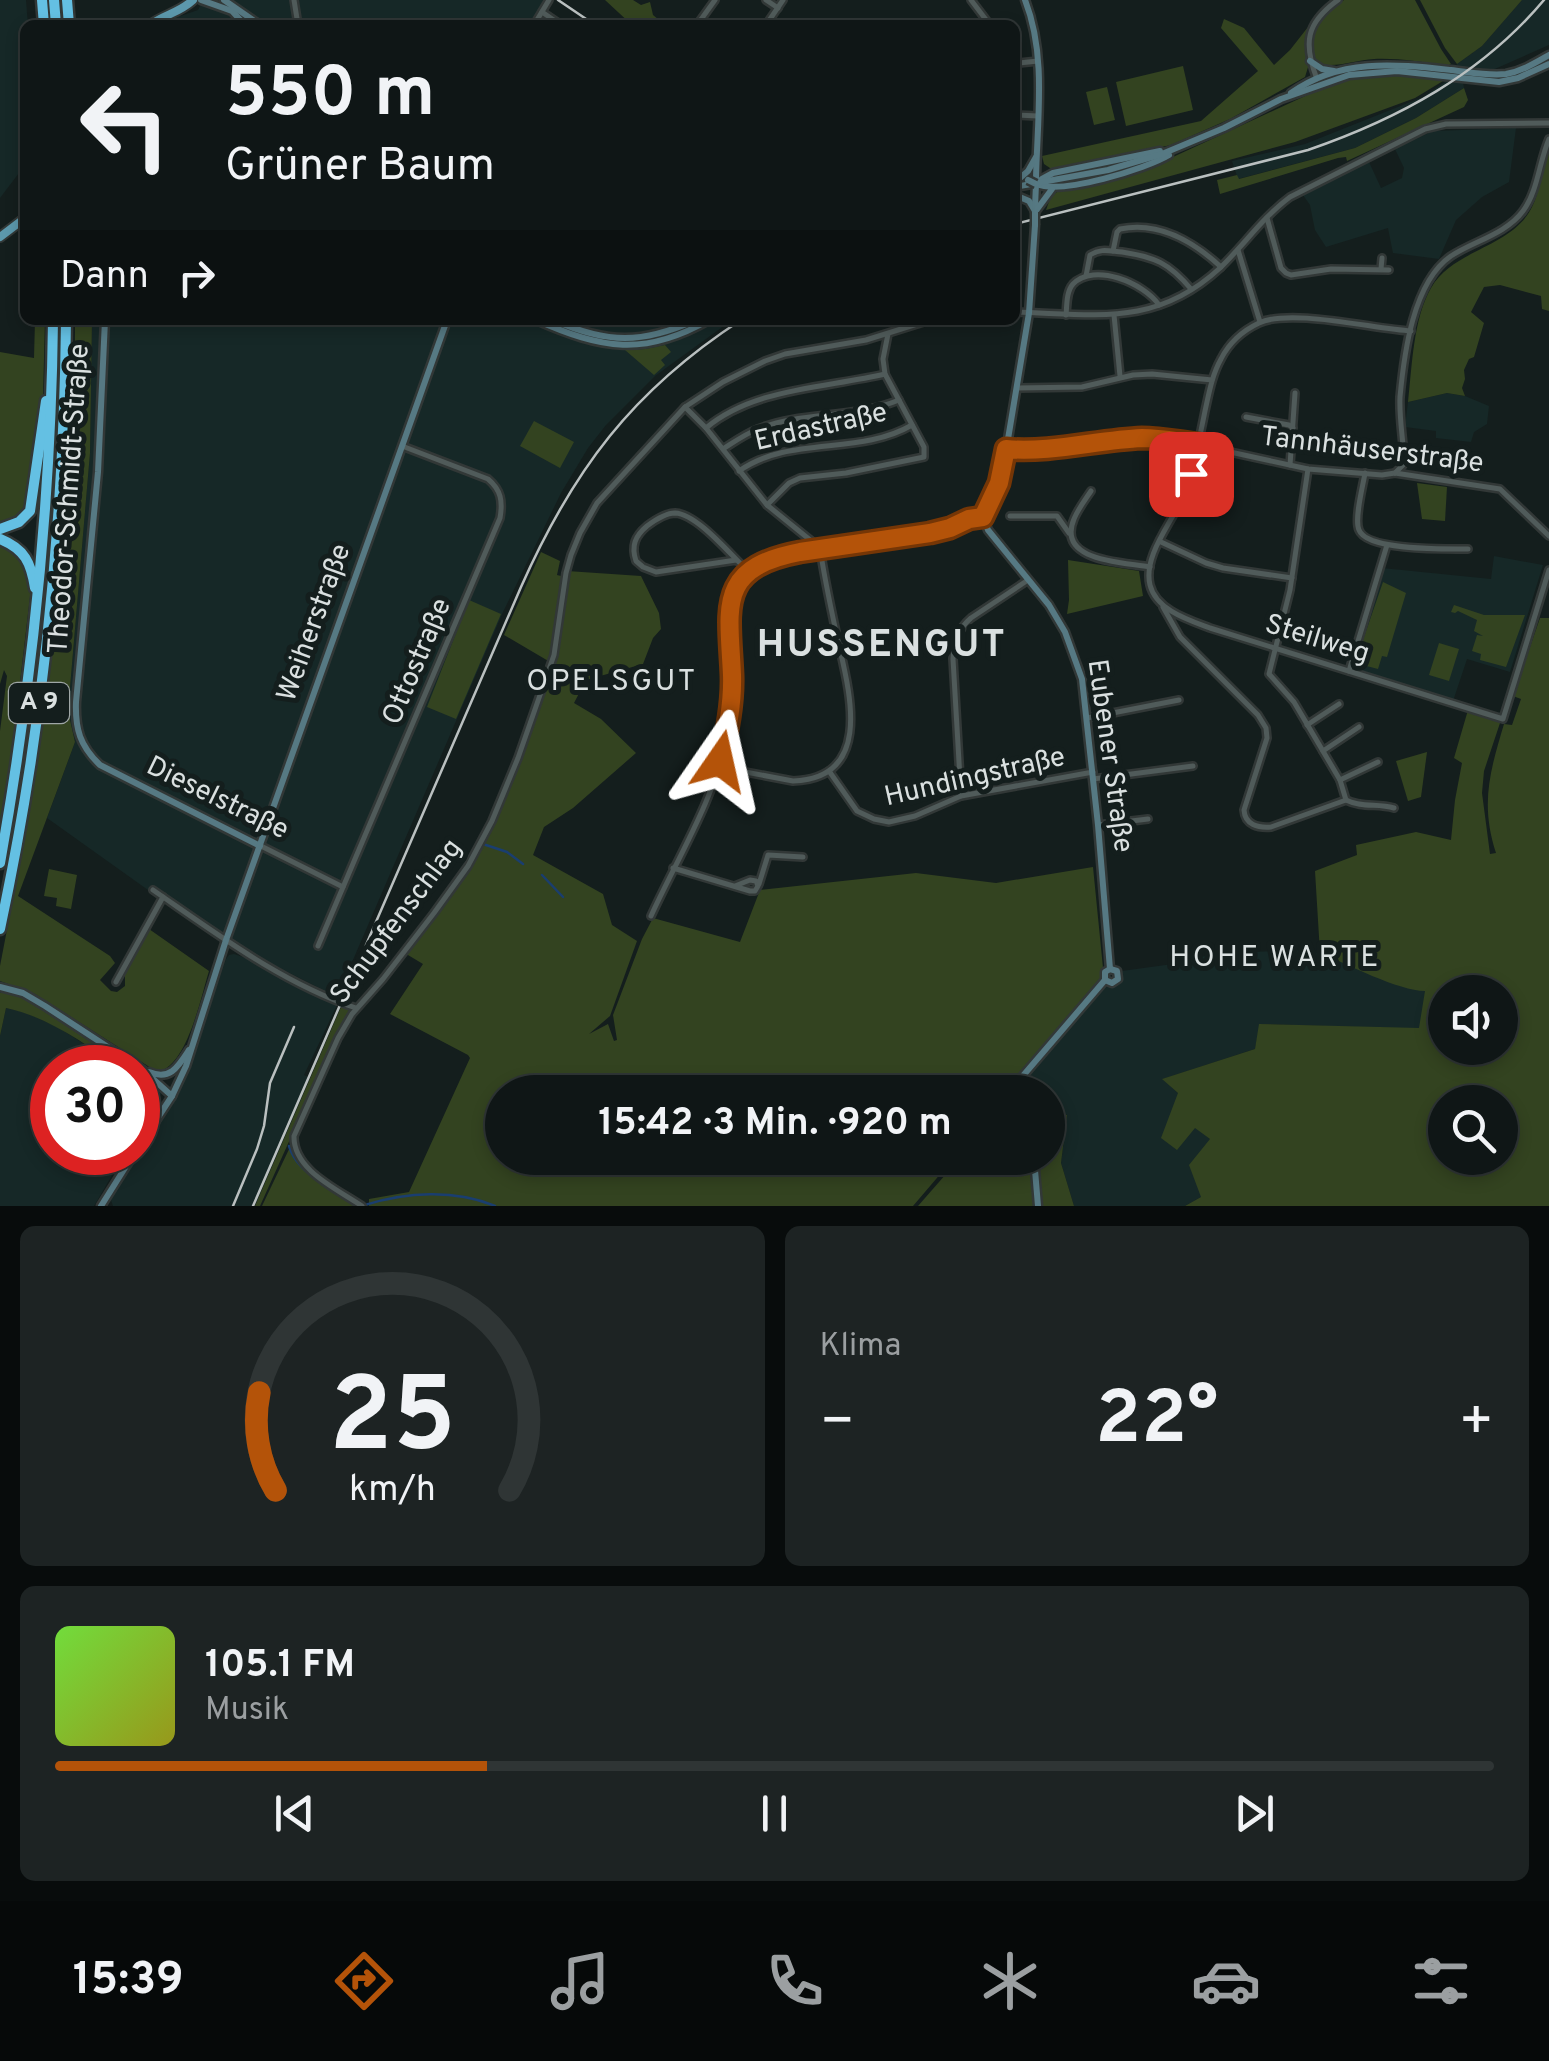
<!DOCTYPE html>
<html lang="de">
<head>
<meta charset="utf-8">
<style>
	body { margin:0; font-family:Overpass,sans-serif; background:#1d2323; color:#f1f3f6; height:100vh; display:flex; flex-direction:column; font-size:38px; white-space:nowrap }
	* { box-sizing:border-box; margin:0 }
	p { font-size:32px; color:#9b9fa1 }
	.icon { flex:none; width:55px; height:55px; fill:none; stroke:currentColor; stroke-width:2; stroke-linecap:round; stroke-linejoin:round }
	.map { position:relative; height:1206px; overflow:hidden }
	.sheet { display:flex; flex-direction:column; gap:20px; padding:20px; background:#080c0c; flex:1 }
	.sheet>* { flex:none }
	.top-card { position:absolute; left:20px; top:20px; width:1000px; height:305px; border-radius:15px; box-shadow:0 5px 15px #0003,0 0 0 2px #2f3535; background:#0f1616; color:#f1f3f6; overflow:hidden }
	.tools { position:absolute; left:1428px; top:975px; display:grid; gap:20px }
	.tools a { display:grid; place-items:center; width:90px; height:90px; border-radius:50%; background:#0f1616; box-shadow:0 5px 15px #0003,0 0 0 2px #2f3535; font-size:50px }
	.speed { position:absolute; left:30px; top:1045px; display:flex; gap:20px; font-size:50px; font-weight:700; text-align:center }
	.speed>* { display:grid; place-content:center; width:130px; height:130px; border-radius:50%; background:#0f1616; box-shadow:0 5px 15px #0003,0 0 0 2px #2f3535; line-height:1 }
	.speed .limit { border:15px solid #d22; background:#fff; color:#111 }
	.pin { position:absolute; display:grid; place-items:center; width:85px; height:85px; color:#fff; margin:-42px; border-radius:20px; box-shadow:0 5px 15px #0006 }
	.me { position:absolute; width:110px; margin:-55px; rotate:11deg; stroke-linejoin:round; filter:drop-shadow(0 0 8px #0008) }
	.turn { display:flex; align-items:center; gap:35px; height:210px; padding:0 40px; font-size:45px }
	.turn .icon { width:130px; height:130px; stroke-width:2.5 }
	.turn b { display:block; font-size:70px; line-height:85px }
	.then { display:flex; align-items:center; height:95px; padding:0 40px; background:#0003; gap:20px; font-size:38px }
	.big { font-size:75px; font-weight:700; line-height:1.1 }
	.sheet .tile { flex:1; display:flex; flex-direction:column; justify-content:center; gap:15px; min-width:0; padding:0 35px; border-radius:15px; background:#1d2323 }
	.sheet .dial { align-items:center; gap:0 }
	.dial svg { height:260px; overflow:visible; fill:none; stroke:#2f3535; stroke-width:7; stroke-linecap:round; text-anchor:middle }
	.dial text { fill:#f1f3f6; stroke:none }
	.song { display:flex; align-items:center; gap:30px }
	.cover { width:120px; height:120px; border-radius:15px; background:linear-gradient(135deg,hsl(100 70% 55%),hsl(60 70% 35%)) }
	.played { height:10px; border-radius:5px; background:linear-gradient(90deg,#b45309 30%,#2f3535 30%) }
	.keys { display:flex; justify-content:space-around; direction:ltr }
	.heat { display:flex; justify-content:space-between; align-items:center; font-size:55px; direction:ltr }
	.sheet .tiles { flex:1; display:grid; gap:20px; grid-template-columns:1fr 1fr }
	.tile:last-child { grid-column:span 2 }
	.trip { position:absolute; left:485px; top:1075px; width:580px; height:100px; border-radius:50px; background:#0f1616; box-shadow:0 5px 15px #0003,0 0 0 2px #2f3535; font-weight:700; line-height:100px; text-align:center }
	.dock { display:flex; height:160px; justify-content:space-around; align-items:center; background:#060909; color:#9b9fa1 }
	.dock .icon { width:70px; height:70px }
	.dock .active { color:#b45309 }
	.dock b { font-size:45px; color:#f1f3f6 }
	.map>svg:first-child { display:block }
</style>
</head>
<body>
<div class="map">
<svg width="1549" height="1206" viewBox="0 0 1549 1206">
	<rect width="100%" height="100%" fill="#141e1d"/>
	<g fill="#162827">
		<polygon points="0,0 26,0 28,25 25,25 25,165 0,198"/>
		<polygon points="203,0 545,0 538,13 556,25 165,25 169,20 198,10"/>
		<polygon points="1522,0 1549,0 1549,45 1463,83 1464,88 1416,118 1355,148 1238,179 1232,161 1305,144 1423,97 1455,75 1457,64 1482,46"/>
		<polygon points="1516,128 1509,182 1482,197 1456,220 1439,259 1393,253 1388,228 1326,247 1315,230 1310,205 1303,195 1313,189 1369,162 1381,188 1402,178 1404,168 1395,149 1433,131"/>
		<polygon points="92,320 732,320 655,376 606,425 588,448 561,493 503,612 337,997 248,952 162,900 47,818 75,742 68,711 90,453"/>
		<polygon points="1447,393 1465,396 1489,406 1487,424 1474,432 1471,442 1436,438 1436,431 1405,427 1408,402"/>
		<polygon points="1494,556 1543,565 1510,672 1467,659 1453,701 1350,669 1382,568 1491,579"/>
		<polygon points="1308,950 1426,991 1420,1029 1260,1024 1255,1049 1163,1079 1178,1093 1195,1127 1210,1139 1201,1197 1185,1206 1074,1206 1061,1163 1067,1115 1048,1109 1048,1092 1013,1092 1045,1052 1104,987 1118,983 1122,971 1180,963 1216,953"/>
		<polygon points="234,954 252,960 312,994 337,1005 304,1075 310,1078 255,1206 113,1206 111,1200 112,1194 168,1111 183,1083 226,959 229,955"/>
		<polygon points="6,1008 24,1012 56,1026 120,1067 52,1068 52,1152 125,1153 94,1206 0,1206 0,1036"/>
		<polygon points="138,1073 154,1084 162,1093 138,1132"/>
	</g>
	<g fill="#334320" fill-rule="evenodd">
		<polygon points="605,0 633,0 641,5 650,2 653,15 665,25 632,25"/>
		<path d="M1344,0H1415L1441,49L1451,64L1447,66C1423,62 1398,58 1374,59C1355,60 1335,69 1317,63C1302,36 1322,15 1344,0Z"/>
		<polygon points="1420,0 1522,0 1482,46 1457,64 1445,48"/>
		<polygon points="1224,19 1244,28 1274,65 1290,50 1308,27 1305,51 1309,64 1305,77 1230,119 1171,145 1053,170 1044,164 1042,156 1201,121 1258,71 1221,28"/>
		<polygon points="1183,66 1193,110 1126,126 1116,82"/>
		<polygon points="1399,75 1443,81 1415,98 1295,142 1046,210 1051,196 1057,192 1104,183 1147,169 1331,84 1363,76"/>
		<polygon points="1107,87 1115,120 1094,125 1086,92"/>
		<polygon points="1464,88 1468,100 1464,107 1347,161 1346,157 1338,158 1220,194 1217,180 1237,175 1239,179 1355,148 1416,118"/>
		<path d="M1549,148V311L1542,309L1541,296L1500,285L1484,287L1471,312L1484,323L1474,357L1469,359L1464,370L1465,379L1462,388L1465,396L1447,393L1408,402C1412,368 1413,319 1431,288C1453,249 1512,248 1532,207C1540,192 1541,171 1545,154Z"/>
		<polygon points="35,320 45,320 43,397 26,509 17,519 0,526 0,352 34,358"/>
		<path d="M75,320H92L90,453L68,711L75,742L18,896L110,956L115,963L100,980L111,991L117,992L125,986V966L149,929L209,971C201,997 188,1061 161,1071L151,1068L35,994L0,981V966C42,753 75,538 75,320Z"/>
		<polygon points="665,345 671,352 661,360 665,365 654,375 625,350 645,349"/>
		<polygon points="534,421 574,442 560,468 520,446"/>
		<polygon points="1417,483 1447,487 1445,521 1422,519"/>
		<path d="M0,543C22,552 25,566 31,588L11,760L0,824V731L7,676L4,670L0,684Z"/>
		<path d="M541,552L560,561L557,575L565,577L567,571L641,576L659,613L661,629L653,638L643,664L586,680L574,703L601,719L636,753L573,808L544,827L533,855L603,894L612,925L637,941L610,1016L589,1034L608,1024L614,1041L617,1040L613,1015L642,939L653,918L740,942L760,890L916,873L996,883L1093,867L1104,978L1009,1092H502V1158H954L913,1206H369V1199L409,1192L470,1058L468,1055L390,1014L423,964L403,952C424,923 450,895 469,865C507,802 527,731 550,662L504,635Z"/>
		<polygon points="1068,560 1139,571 1143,596 1067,614 1069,600"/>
		<polygon points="1383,582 1406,593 1387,657 1382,656 1378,669 1355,663"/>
		<polygon points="469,600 501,614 456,719 427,707"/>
		<polygon points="1454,605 1484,615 1525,615 1506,667 1480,660 1481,654 1472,651 1477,635 1483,636 1474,631 1477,620 1458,611 1455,613 1451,612"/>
		<path d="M1540,618H1549V1206H1185L1201,1197L1189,1165L1210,1139L1195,1128L1177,1150L1161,1138L1178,1093L1162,1079L1255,1049L1259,1024L1419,1028L1425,991C1399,991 1347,964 1320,953L1315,871L1357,855L1356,845L1416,832L1451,840L1455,800L1462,763L1454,758L1468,710L1501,720L1484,771L1482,793L1490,854L1496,853C1480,804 1490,771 1504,724L1512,725L1521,699L1513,696ZM1445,992H1500V1048H1445ZM1445,1102H1500V1158H1445Z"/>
		<polygon points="1439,643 1459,649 1449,681 1429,675"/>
		<polygon points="1427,752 1421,797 1408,801 1396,761"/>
		<polygon points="49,869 77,875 71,909 56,906 57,898 44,896"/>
		<path d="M0,993H10L32,1002L132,1067H120C84,1044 49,1017 6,1008L0,1036Z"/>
		<polygon points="341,1007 350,1010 350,1013 336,1037 260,1206 255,1206"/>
		<polygon points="1048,1109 1067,1115 1061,1163 1074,1206 1041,1206 1037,1158 1048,1158"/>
		<polygon points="291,1145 300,1163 358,1206 262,1206"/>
		<polygon points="960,1158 1031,1158 1034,1170 1034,1206 918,1206"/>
	</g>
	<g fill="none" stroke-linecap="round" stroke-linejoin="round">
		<g stroke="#1a3e6f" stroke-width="2.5">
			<polyline points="479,851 483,844 507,852 523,864"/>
			<polyline points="542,875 563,897"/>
			<path d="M289,1146C295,1165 310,1174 325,1186"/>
			<polyline points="332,1190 356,1206"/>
			<path d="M365,1205C406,1192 455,1189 495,1206"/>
		</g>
		<defs>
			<g id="street">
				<polyline points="294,0 298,25"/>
				<polyline points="766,0 778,8"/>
				<polyline points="971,0 990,25"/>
				<polyline points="542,12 561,25"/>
				<polyline points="534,25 549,0"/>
				<polyline points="697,25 715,0"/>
				<polyline points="766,25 783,0"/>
				<polyline points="1015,57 1019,63 1038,61"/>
				<path d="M1317,79C1303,43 1306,23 1338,0"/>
				<polyline points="1015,115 1038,116"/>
				<polyline points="1267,218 1281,268 1286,273 1291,275 1331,269 1389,270"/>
				<polyline points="1238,250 1260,322"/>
				<path d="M1113,251L1117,232L1120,229C1159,221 1194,242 1221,267"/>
				<polyline points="1381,269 1382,258"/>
				<path d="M1086,276L1090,255C1101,248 1109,251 1122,252C1155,257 1169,263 1191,289"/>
				<path d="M1015,312C1094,314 1155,328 1220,268C1244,245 1263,217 1290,197L1425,129L1446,124L1549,123"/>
				<path d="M1066,315C1067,306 1066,292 1073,284C1094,262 1144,283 1159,305"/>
				<polyline points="1114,315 1120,376"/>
				<path d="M1411,331C1374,329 1290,308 1259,323C1242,331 1229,343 1221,359C1212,375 1209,393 1205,411C1199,441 1193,471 1181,500C1171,524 1143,556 1150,585C1156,610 1189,620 1210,628L1503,719L1549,570"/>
				<polyline points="1017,388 1082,387 1133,375 1152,374 1212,380"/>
				<polyline points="685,407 706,428 767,505 820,548"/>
				<polyline points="1246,417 1289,425 1293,428"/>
				<path d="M706,428C754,388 825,388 885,374"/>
				<path d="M723,449C734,442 745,434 758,429C802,411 853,419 899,400"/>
				<polyline points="1007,449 1029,450 1157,439 1198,445 1308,469 1382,475 1395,473 1500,489 1549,536"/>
				<polyline points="1290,465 1295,393"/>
				<polyline points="1308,469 1290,590 1269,674 1294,702 1340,780 1346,800"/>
				<path d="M739,471C790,435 859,456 912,425"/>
				<path d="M1365,473C1363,486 1354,519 1359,530C1367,551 1447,549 1468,549"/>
				<path d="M1395,473L1403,465L1404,459C1403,438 1399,417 1400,397C1404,354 1413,282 1451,256C1474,241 1506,234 1523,211C1538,191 1539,162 1549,139"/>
				<path d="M1091,491C1085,500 1078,509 1074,519C1056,562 1124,562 1150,567"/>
				<polyline points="767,505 789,483 800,478 846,473 924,457 924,447 885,374 883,359 888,334"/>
				<polyline points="1010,516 1057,516 1069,533"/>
				<polyline points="1161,542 1206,563 1223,568 1292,578"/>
				<path d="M736,560L656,572L643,567L636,561C631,546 635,536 647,526C655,520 665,513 675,513C698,514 732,557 749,572"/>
				<path d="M1163,607L1180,637L1258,715L1266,728L1267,738L1244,810C1245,825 1258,828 1271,827L1346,800C1362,808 1378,803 1394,808"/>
				<polyline points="1349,671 1387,545"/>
				<polyline points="1087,718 1179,700"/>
				<polyline points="1307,725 1339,704"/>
				<polyline points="1323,751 1359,727"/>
				<path d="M719,767L793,781C878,778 847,683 836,632C830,604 824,576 820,548"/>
				<polyline points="829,771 857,811 874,819 889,822 915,816 961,796 1093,772"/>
				<polyline points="1093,779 1193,766"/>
				<polyline points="1340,780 1378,762"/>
				<path d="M961,796L953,659C954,642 958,629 971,618L1028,580"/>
				<polyline points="1098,825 1148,819"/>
				<polyline points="261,846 343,887"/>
				<polyline points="673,868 750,891 755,891 758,886 756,881 750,880 735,886"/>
				<polyline points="759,884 768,855 803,857"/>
				<path d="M153,890C217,934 282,983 356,1008"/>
				<path d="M651,916C676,861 715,798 726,739C729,719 733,698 732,677C731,650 722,619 733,593C742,573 760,562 780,556L936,531L969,519L983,517"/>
				<path d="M318,946L500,518C503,501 501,490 488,479L402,446"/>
				<polyline points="116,982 163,897"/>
				<path d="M362,1206C337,1189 293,1170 294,1136L338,1038L352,1014L383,979L434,913L468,866L492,821L518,758L554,655L566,573L571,555L580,533L597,503L685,407L723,382L765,361L785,354L866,340L930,320"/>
			</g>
			<g id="secondary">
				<polyline points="201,0 232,11 245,25"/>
				<polyline points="224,0 260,25"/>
				<path d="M1025,0C1047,56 1037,120 1036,179"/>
				<polyline points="1310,61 1322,69 1334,71"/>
				<path d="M1291,93C1340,58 1394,64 1451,70C1469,72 1487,76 1506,74C1522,71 1535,63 1549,55"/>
				<polyline points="1020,178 1028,171 1036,157"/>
				<polyline points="1042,179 1053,173 1160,151"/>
				<path d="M1037,184C1061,195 1146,169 1169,155"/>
				<polyline points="1015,187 1108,170 1162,154 1224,128 1281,99 1349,75 1397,71 1499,82 1518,78 1549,64"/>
				<polyline points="1015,195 1029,201 1035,211"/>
				<polyline points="1035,207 1036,184"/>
				<polyline points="1035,212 1052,189"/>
				<polyline points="1035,225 1029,313 1007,445 999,483 983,517 988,530 1049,605 1065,632 1082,679 1098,825 1110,969"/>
				<path d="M105,320L98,472L76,702C75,729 80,746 100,765L260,846"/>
				<path d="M536,320C602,349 644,357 709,320"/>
				<path d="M553,320C608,344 642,344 696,320"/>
				<polyline points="1105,980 1112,983 1118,979 1117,971 1110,969"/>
				<polyline points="0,987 23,993 45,1006 143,1070 172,1096"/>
				<path d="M149,1072C170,1081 178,1067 189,1050"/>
				<polyline points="1009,1092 1105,980 1105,972 1110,969"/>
				<polyline points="138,1148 172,1096 186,1066 226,940 447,320"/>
				<polyline points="1034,1158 1038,1206"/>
				<polyline points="101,1206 135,1152"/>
			</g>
			<g id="primary">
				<path d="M150,25C165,14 179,13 193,0"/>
				<polyline points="0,237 25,218"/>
			</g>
			<g id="highway">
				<polyline points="42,0 44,25"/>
				<polyline points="54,0 56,25"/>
				<polyline points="67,0 69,25"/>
				<polyline points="0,529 19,522 30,511 46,401"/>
				<path d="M0,539C25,549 31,563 35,588"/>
				<path d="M0,863C32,684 51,503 53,320"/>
				<path d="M0,929C43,729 64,524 66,320"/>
			</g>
		</defs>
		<use href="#street" stroke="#323837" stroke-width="10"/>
		<use href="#secondary" stroke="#323837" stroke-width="11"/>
		<use href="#primary" stroke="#323837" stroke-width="12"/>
		<use href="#highway" stroke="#323837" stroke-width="15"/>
		<use href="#street" stroke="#505b5a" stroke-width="5"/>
		<use href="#secondary" stroke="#567983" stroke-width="6"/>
		<use href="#primary" stroke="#5c98ac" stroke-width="8"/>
		<use href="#highway" stroke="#64c0e3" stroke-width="10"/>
		<g stroke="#bac0c0" stroke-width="2.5">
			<polyline points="558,0 595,25"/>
			<path d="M1015,224L1308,150C1398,119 1482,74 1544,0"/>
			<polyline points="233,1206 257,1149 264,1126 270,1083 294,1027"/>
			<path d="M253,1206L521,587C573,470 632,391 741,320"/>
		</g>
		<defs>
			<g id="secondary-bridge">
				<polyline points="1028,180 1036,184"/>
				<polyline points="1035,225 1035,212"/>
			</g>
		</defs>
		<use href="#secondary-bridge" stroke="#323837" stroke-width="11" stroke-linecap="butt"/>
		<use href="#secondary-bridge" stroke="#567983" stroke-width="6"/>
	</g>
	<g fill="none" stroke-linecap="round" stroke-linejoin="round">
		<defs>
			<path id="route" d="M720,761C727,734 733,704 732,675C729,607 716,568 800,552L930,533L950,528L969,519L983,517L999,483L1006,449C1051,453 1097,440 1142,438C1161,438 1180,442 1198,444L1191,474"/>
		</defs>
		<use href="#route" stroke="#753606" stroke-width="25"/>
		<use href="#route" stroke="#b45309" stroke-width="18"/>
	</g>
	<g text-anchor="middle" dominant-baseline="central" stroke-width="10" stroke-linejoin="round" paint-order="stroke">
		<rect fill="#141e1d" stroke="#9fa6a6" stroke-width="2.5" x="9" y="683" width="60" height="40" rx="8"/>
		<g font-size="25" font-weight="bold" fill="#dae0e0">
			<text x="39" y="703">A 9</text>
		</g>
		<g font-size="28" fill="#dae0e0" stroke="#141e1d">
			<text transform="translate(821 428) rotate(-13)">Erdastraße</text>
			<text transform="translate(1372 451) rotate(7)">Tannhäuserstraße</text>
			<text transform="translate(70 499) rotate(-86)">Theodor-Schmidt-Straße</text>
			<text transform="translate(315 623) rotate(-70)">Weiherstraße</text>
			<text transform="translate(1317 640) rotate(17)">Steilweg</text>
			<text transform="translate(418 662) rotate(-67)">Ottostraße</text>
			<text transform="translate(1109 756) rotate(82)">Eubener Straße</text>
			<text transform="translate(975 778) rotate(-13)">Hundingstraße</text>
			<text transform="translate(217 799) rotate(26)">Dieselstraße</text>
			<text transform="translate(397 922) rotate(-53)">Schupfenschlag</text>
		</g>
		<g font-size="30" letter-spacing="2.5" fill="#dae0e0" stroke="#141e1d">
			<text x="612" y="682">OPELSGUT</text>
			<text x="1275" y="958">HOHE WARTE</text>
		</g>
		<g font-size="38" font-weight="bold" letter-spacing="2.5" fill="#dae0e0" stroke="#141e1d">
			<text x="882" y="646">HUSSENGUT</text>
		</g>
	</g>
</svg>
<div class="tools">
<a><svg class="icon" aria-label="sound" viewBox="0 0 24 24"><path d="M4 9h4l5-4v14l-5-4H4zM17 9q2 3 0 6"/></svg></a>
<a><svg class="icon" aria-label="search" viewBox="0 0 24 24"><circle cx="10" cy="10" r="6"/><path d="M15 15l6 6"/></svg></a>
</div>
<div class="speed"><div class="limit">30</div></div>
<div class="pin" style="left:1191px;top:474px;background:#d93025"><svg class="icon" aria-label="arrive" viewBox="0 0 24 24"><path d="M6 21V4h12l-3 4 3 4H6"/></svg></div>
<svg class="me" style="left:720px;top:761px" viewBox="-20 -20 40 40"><path d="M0-17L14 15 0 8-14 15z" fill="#b45309" stroke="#fff" stroke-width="4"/></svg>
<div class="trip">15:42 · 3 Min. · 920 m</div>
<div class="top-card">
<div class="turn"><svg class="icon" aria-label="left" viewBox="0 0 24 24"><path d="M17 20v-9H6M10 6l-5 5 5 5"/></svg><div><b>550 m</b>Grüner Baum</div></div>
<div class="then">Dann<svg class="icon" aria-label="right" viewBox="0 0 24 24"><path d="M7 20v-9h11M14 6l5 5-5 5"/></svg></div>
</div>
</div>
<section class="sheet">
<div class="tiles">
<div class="tile dial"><svg viewBox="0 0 100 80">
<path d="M14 69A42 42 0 1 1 86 69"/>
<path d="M14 69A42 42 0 0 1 9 39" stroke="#b45309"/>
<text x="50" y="56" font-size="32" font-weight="700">25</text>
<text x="50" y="72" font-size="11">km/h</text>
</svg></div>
<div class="tile"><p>Klima</p>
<div class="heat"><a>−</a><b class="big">22°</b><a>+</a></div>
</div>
<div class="tile">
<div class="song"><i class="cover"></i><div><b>105.1 FM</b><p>Musik</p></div></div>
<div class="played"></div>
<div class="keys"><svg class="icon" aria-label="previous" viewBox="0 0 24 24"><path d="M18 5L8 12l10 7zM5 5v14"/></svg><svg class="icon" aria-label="pause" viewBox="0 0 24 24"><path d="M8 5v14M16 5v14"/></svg><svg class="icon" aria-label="next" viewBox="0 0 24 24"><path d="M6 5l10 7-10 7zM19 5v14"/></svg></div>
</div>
</div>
</section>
<nav class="dock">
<b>15:39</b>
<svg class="icon active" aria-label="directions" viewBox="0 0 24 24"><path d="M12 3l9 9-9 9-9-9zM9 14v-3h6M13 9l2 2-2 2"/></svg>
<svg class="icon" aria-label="music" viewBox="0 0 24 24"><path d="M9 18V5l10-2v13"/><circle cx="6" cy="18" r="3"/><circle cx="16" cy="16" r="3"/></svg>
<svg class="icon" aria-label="phone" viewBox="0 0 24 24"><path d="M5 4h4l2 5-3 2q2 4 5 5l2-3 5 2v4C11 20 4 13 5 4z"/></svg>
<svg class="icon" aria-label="climate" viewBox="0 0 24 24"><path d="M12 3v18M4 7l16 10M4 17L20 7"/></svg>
<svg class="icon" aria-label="car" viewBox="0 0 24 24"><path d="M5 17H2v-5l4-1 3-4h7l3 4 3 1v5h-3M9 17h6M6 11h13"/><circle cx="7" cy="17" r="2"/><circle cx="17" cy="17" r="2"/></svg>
<svg class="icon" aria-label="filters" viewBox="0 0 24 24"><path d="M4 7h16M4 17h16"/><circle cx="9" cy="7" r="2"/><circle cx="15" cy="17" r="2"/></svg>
</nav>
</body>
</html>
